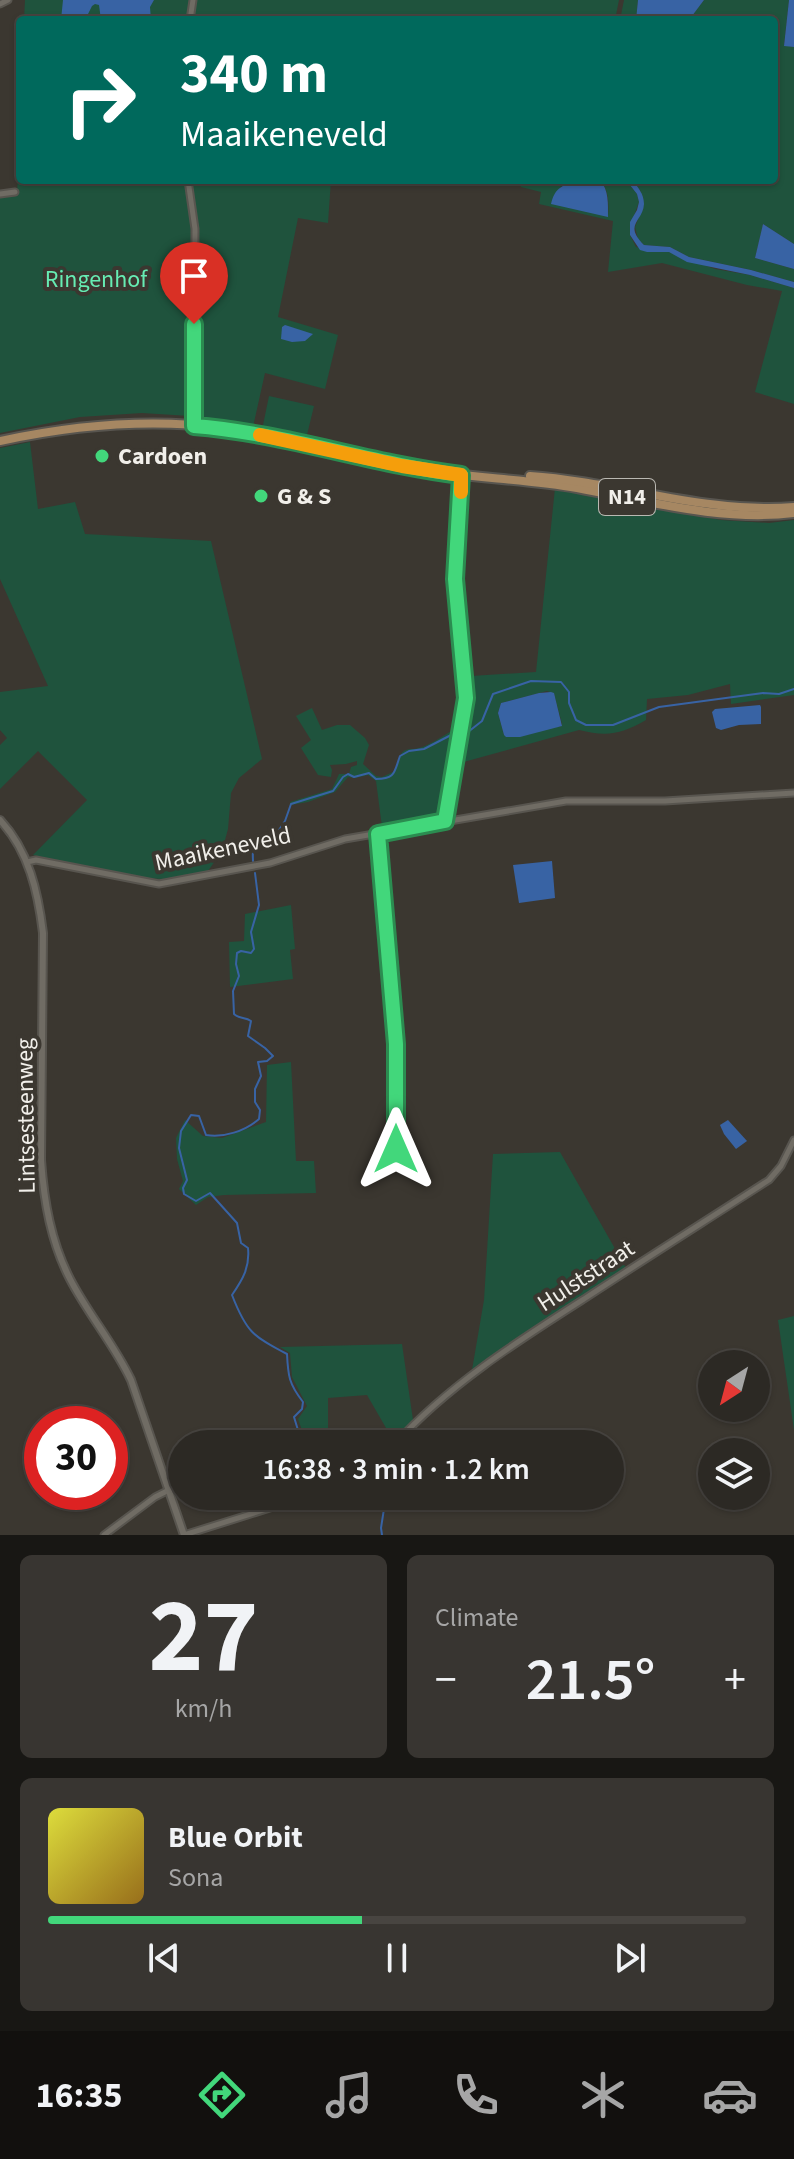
<!DOCTYPE html>
<html lang="en">
<head>
<meta charset="utf-8">
<style>
	body { margin:0; font-family:"Source Sans 3",sans-serif; background:#383531; color:#f1f3f6; height:100vh; display:flex; flex-direction:column; font-size:30px; white-space:nowrap }
	* { box-sizing:border-box; margin:0 }
	p { font-size:26px; color:#a6a6a6 }
	.icon { flex:none; width:44px; height:44px; fill:none; stroke:currentColor; stroke-width:2; stroke-linecap:round; stroke-linejoin:round }
	.map { position:relative; height:1535px; overflow:hidden }
	.sheet { display:flex; flex-direction:column; gap:20px; padding:20px; background:#181714; flex:1 }
	.sheet>* { flex:none }
	.top-card { position:absolute; left:16px; top:16px; width:762px; height:168px; border-radius:8px; box-shadow:0 2px 6px #0004,0 0 0 2px #484541; background:#00695c; color:#fff; overflow:hidden }
	.needle { width:52px; rotate:216deg }
	.tools { position:absolute; left:698px; top:1350px; display:grid; gap:16px }
	.tools a { display:grid; place-items:center; width:72px; height:72px; border-radius:50%; background:#2c2924; box-shadow:0 2px 6px #0004,0 0 0 2px #484541; font-size:40px }
	.speed { position:absolute; left:24px; top:1406px; display:flex; gap:16px; font-size:40px; font-weight:700; text-align:center }
	.speed>* { display:grid; place-content:center; width:104px; height:104px; border-radius:50%; background:#2c2924; box-shadow:0 2px 6px #0004,0 0 0 2px #484541; line-height:1 }
	.speed .limit { border:12px solid #d22; background:#fff; color:#111 }
	.pin { position:absolute; display:grid; place-items:center; width:68px; height:68px; color:#fff; margin:-82px -34px; border-radius:50% 50% 50% 0; rotate:-45deg; box-shadow:0 0 8px #0007 }
	.pin .icon { rotate:45deg }
	.me { position:absolute; width:88px; margin:-44px; rotate:0deg; stroke-linejoin:round; filter:drop-shadow(0 0 6px #0008) }
	.turn { display:flex; align-items:center; gap:28px; height:168px; padding:0 32px; font-size:36px }
	.turn .icon { width:104px; height:104px; stroke-width:2.5 }
	.turn b { display:block; font-size:56px; line-height:68px }
	.big { font-size:60px; font-weight:600; line-height:1.1 }
	.sheet .tile { flex:1; display:flex; flex-direction:column; justify-content:center; gap:12px; min-width:0; padding:0 28px; border-radius:12px; background:#383531 }
	.sheet .dial { align-items:center; gap:0 }
	.dial b { font-size:104px; line-height:1 }
	.song { display:flex; align-items:center; gap:24px }
	.cover { width:96px; height:96px; border-radius:12px; background:linear-gradient(135deg,hsl(60 70% 55%),hsl(40 70% 35%)) }
	.played { height:8px; border-radius:4px; background:linear-gradient(90deg,#42d77b 45%,#484541 45%) }
	.keys { display:flex; justify-content:space-around; direction:ltr }
	.heat { display:flex; justify-content:space-between; align-items:center; font-size:44px; direction:ltr }
	.sheet .tiles { flex:1; display:grid; gap:20px; grid-template-columns:1fr 1fr }
	.tile:last-child { grid-column:span 2 }
	.trip { position:absolute; left:168px; top:1430px; width:456px; height:80px; border-radius:40px; background:#2c2924; box-shadow:0 2px 6px #0004,0 0 0 2px #484541; font-weight:600; line-height:80px; text-align:center }
	.menu { display:flex; height:128px; justify-content:space-around; align-items:center; background:#12100e; color:#a6a6a6 }
	.menu .icon { width:56px; height:56px }
	.menu .current { color:#42d77b }
	.menu b { font-size:36px; color:#f1f3f6 }
	.map>svg:first-child { display:block }
</style>
</head>
<body>
<div class="map">
<svg width="794" height="1535" viewBox="0 0 794 1535">
	<rect width="100%" height="100%" fill="#3b3730"/>
	<g fill="#1f533d" fill-rule="evenodd">
		<polygon points="25,0 190,0 187,20 24,20"/>
		<polygon points="195,0 619,0 615,20 464,20 464,18 424,20 193,20"/>
		<polygon points="624,0 638,0 636,20 620,20"/>
		<polygon points="704,0 789,0 784,45 794,47 794,244 763,224 755,258 794,269 794,282 751,270 689,257 670,247 644,245 638,239 635,227 639,217 641,192 633,180 774,180 774,20 689,20"/>
		<polygon points="20,125 20,180 184,180 189,201 192,232 190,416 142,413 80,417 0,433 0,198 17,196"/>
		<polygon points="191,180 331,180 328,223 298,218 278,317 338,335 325,389 265,373 253,427 194,418 197,229"/>
		<path d="M521,180H573L560,187L608,216C609,204 609,190 600,180H626L637,194L639,202L630,227V235L636,247L669,252L715,269L750,275L794,288V404L755,392L782,291L747,285L662,263L608,272L613,221L539,204L541,192L521,187Z"/>
		<polygon points="269,396 314,406 306,439 262,430"/>
		<polygon points="30,442 38,509 75,502 85,534 211,541 262,759 239,778 231,793 228,829 222,851 208,871 163,879 144,878 33,855 87,800 38,751 0,789 0,745 7,738 0,730 0,692 48,686 0,579 0,448"/>
		<path d="M555,488L721,520L769,523L794,520V695L731,704L730,684L688,695L647,699L646,720C622,734 607,737 579,730L460,763L471,676L536,672ZM547,691L554,694L562,724L560,727L556,726L527,735H504L498,713L501,703Z"/>
		<path d="M312,708L322,730L337,725H350L365,738L369,745L363,764L376,776L382,777L395,771C403,739 407,755 427,745C438,740 447,733 457,728L438,818L382,827L376,781L368,775L355,778L348,777L335,792L308,802L291,805L290,802L332,789L339,774H349L351,767L357,765V761L346,764L330,765L332,770L331,777L318,775L301,748L311,740L296,716Z"/>
		<polygon points="291,905 295,949 290,950 293,979 230,987 229,942 244,941 245,914"/>
		<polygon points="291,1062 296,1161 314,1161 316,1193 224,1195 208,1197 196,1205 179,1189 183,1181 177,1159 176,1138 185,1120 203,1136 222,1138 266,1122 267,1065"/>
		<polygon points="560,1152 626,1268 472,1370 484,1300 493,1154"/>
		<polygon points="794,1316 794,1430 778,1320"/>
		<polygon points="402,1344 413,1420 393,1440 367,1395 328,1398 328,1442 305,1439 298,1419 307,1406 292,1377 290,1353 280,1347"/>
	</g>
	<g fill="#3863a4">
		<polygon points="63,0 154,0 150,7 151,20 101,20 99,5 95,4 92,6 85,20 61,20"/>
		<polygon points="638,0 704,0 689,20 636,20"/>
		<polygon points="789,0 794,0 794,47 784,46"/>
		<path d="M573,180H600C609,190 608,204 608,217L551,204C555,188 560,188 573,180Z"/>
		<path d="M626,180H632C638,187 644,194 644,204C643,222 623,224 644,245L670,247L689,257L751,270L794,282V288L750,275L687,262L669,252H647L640,250L630,235V222L637,210L639,202L637,194Z"/>
		<polygon points="763,224 794,244 794,269 755,258"/>
		<polygon points="285,325 313,334 305,341 292,342 281,339 282,327"/>
		<polygon points="551,692 554,693 562,726 520,737 506,737 504,735 498,713 501,703 539,693"/>
		<polygon points="760,705 761,707 761,724 739,725 721,730 716,728 712,712 715,709"/>
		<polygon points="552,861 555,898 519,903 513,865"/>
		<polygon points="728,1120 747,1141 736,1149 724,1134 720,1125"/>
	</g>
	<g fill="none" stroke-linecap="round" stroke-linejoin="round">
		<g stroke="#3863a4" stroke-width="2">
			<polyline points="468,732 482,721 493,694 531,681 561,682 569,692 569,703 576,720 586,725 613,725 659,707 763,693 779,694 794,689"/>
			<path d="M253,861C252,841 253,839 273,839L285,821L291,804L333,791L343,777L348,774L354,777L369,773L376,779C396,779 394,772 400,756L409,751L424,749L453,734"/>
			<path d="M255,873L259,905L251,932L254,949L251,953L241,951L237,953L236,964L239,976L233,991L234,1014C239,1019 245,1017 251,1021L248,1036L265,1048L273,1056L267,1061L258,1062L261,1076L255,1089V1102L260,1110L259,1119C245,1131 224,1138 206,1135L199,1116L191,1115L181,1131L179,1148L187,1180L183,1188L184,1194L196,1201L210,1193L237,1223L241,1243L248,1248C250,1267 243,1279 232,1295C246,1331 252,1336 287,1354C288,1376 289,1384 303,1402L302,1409L294,1417L301,1440L313,1444"/>
			<polyline points="382,1535 381,1528 386,1496"/>
		</g>
		<defs>
			<g id="minor">
				<polyline points="0,4 8,0"/>
				<polyline points="190,20 193,0"/>
				<polyline points="188,180 195,229 194,425"/>
				<polyline points="0,194 15,192"/>
				<polyline points="445,821 466,698 455,579 461,475"/>
				<polyline points="378,834 396,1044 396,1149"/>
				<polyline points="27,862 36,860 159,884 270,863 345,839 566,801 665,801 794,793"/>
				<path d="M395,1444C447,1386 518,1341 584,1299C645,1259 707,1220 769,1180L781,1166L794,1140"/>
				<polyline points="104,1535 155,1497 169,1490"/>
				<polyline points="184,1535 308,1496"/>
			</g>
			<path id="tertiary" d="M0,820C29,851 38,892 43,933L41,1160C44,1202 51,1242 70,1279C88,1314 114,1344 131,1380L184,1535"/>
			<g id="primary">
				<path d="M0,441C74,425 148,418 224,428C284,436 343,455 402,466C460,478 519,478 577,488C647,501 723,522 794,513"/>
				<path d="M530,476C619,482 704,514 794,507"/>
			</g>
		</defs>
		<use href="#minor" stroke="#58554f" stroke-width="9"/>
		<use href="#tertiary" stroke="#58554f" stroke-width="10"/>
		<use href="#primary" stroke="#58554f" stroke-width="12"/>
		<use href="#minor" stroke="#706c64" stroke-width="5"/>
		<use href="#tertiary" stroke="#706c64" stroke-width="6"/>
		<use href="#primary" stroke="#a68762" stroke-width="8"/>
	</g>
	<g fill="none" stroke-linecap="round" stroke-linejoin="round">
		<defs>
			<path id="route" d="M194,324V426C284,433 371,464 461,475L455,579L466,698L445,821L378,834L396,1044V1149"/>
		</defs>
		<use href="#route" stroke="#2b8c50" stroke-width="20"/>
		<use href="#route" stroke="#42d77b" stroke-width="14"/>
		<polyline stroke="#f59e0b" stroke-width="14" points="260,435 402,466 461,475 461,492"/>
	</g>
	<g fill="#42d77b" stroke="#3b3730" stroke-width="3">
		<circle cx="102" cy="456" r="8"/>
		<circle cx="261" cy="496" r="8"/>
	</g>
	<g text-anchor="middle" dominant-baseline="central" stroke-width="8" stroke-linejoin="round" paint-order="stroke">
		<rect fill="#3b3730" stroke="#bab8b2" stroke-width="2" x="599" y="479" width="56" height="36" rx="6"/>
		<g font-size="22" font-weight="bold" fill="#f1efea">
			<text x="627" y="497">N14</text>
		</g>
		<g font-size="24" fill="#66ecb3" stroke="#3b3730">
			<text x="96" y="279">Ringenhof</text>
		</g>
		<g font-size="24" font-weight="bold" fill="#f1efea" stroke="#3b3730" text-anchor="start">
			<text x="118" y="456">Cardoen</text>
			<text x="277" y="496">G &amp; S</text>
		</g>
		<g font-size="24" fill="#f1efea" stroke="#3b3730">
			<text transform="translate(223 849) rotate(-12)">Maaikeneveld</text>
			<text transform="translate(26 1116) rotate(-91)">Lintsesteenweg</text>
			<text transform="translate(586 1276) rotate(-33)">Hulststraat</text>
		</g>
	</g>
</svg>
<div class="tools">
<a><svg class="needle" viewBox="-14 -14 28 28"><path d="M0-13l5 13h-10z" fill="#e53935"/><path d="M0 13l5-13h-10z" fill="#a6a6a6"/></svg></a>
<a><svg class="icon" aria-label="layers" viewBox="0 0 24 24"><path d="M12 4l9 5-9 5-9-5zM3 14l9 5 9-5"/></svg></a>
</div>
<div class="speed"><div class="limit">30</div></div>
<div class="pin" style="left:194px;top:324px;background:#d93025"><svg class="icon" aria-label="arrive" viewBox="0 0 24 24"><path d="M6 21V4h12l-3 4 3 4H6"/></svg></div>
<svg class="me" style="left:396px;top:1149px" viewBox="-20 -20 40 40"><path d="M0-17L14 15 0 8-14 15z" fill="#42d77b" stroke="#fff" stroke-width="4"/></svg>
<div class="trip">16:38 · 3 min · 1.2 km</div>
<div class="top-card">
<div class="turn"><svg class="icon" aria-label="right" viewBox="0 0 24 24"><path d="M7 20v-9h11M14 6l5 5-5 5"/></svg><div><b>340 m</b>Maaikeneveld</div></div>
</div>
</div>
<section class="sheet">
<div class="tiles">
<div class="tile dial"><b>27</b><p>km/h</p></div>
<div class="tile"><p>Climate</p>
<div class="heat"><a>−</a><b class="big">21.5°</b><a>+</a></div>
</div>
<div class="tile">
<div class="song"><i class="cover"></i><div><b>Blue Orbit</b><p>Sona</p></div></div>
<div class="played"></div>
<div class="keys"><svg class="icon" aria-label="previous" viewBox="0 0 24 24"><path d="M18 5L8 12l10 7zM5 5v14"/></svg><svg class="icon" aria-label="pause" viewBox="0 0 24 24"><path d="M8 5v14M16 5v14"/></svg><svg class="icon" aria-label="next" viewBox="0 0 24 24"><path d="M6 5l10 7-10 7zM19 5v14"/></svg></div>
</div>
</div>
</section>
<nav class="menu">
<b>16:35</b>
<svg class="icon current" aria-label="directions" viewBox="0 0 24 24"><path d="M12 3l9 9-9 9-9-9zM9 14v-3h6M13 9l2 2-2 2"/></svg>
<svg class="icon" aria-label="music" viewBox="0 0 24 24"><path d="M9 18V5l10-2v13"/><circle cx="6" cy="18" r="3"/><circle cx="16" cy="16" r="3"/></svg>
<svg class="icon" aria-label="phone" viewBox="0 0 24 24"><path d="M5 4h4l2 5-3 2q2 4 5 5l2-3 5 2v4C11 20 4 13 5 4z"/></svg>
<svg class="icon" aria-label="climate" viewBox="0 0 24 24"><path d="M12 3v18M4 7l16 10M4 17L20 7"/></svg>
<svg class="icon" aria-label="car" viewBox="0 0 24 24"><path d="M5 17H2v-5l4-1 3-4h7l3 4 3 1v5h-3M9 17h6M6 11h13"/><circle cx="7" cy="17" r="2"/><circle cx="17" cy="17" r="2"/></svg>
</nav>
</body>
</html>
